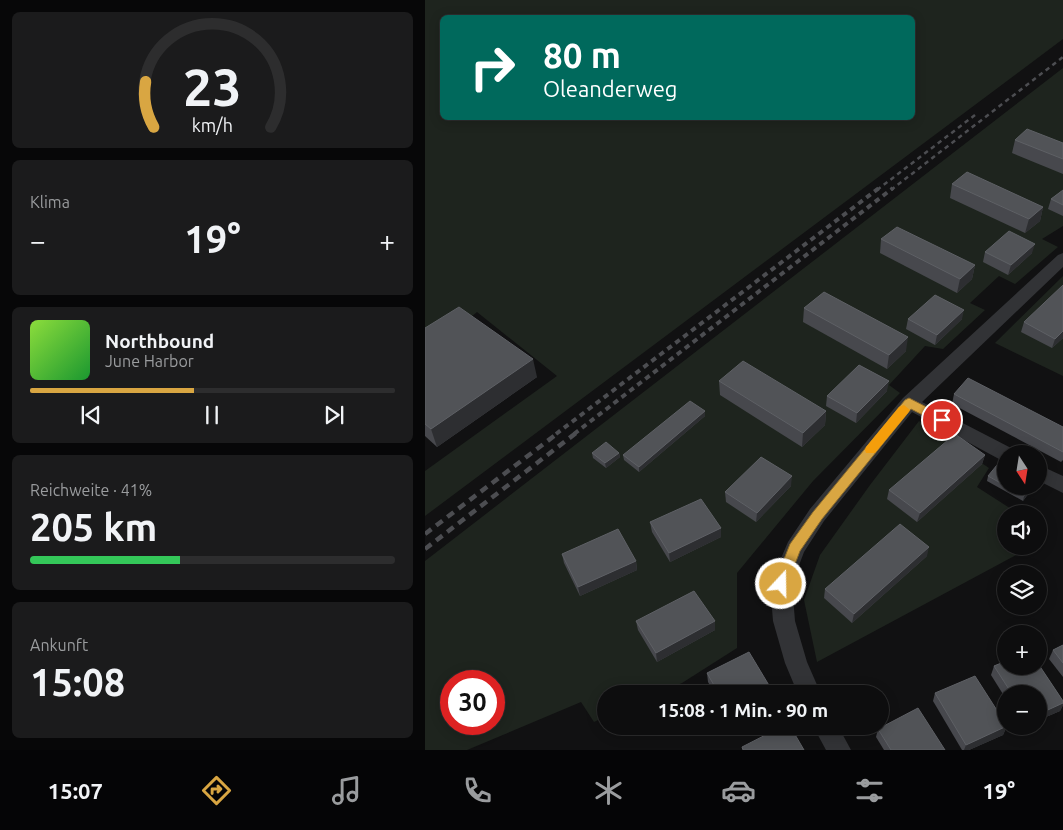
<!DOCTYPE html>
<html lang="de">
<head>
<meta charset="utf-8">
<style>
	body { margin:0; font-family:Ubuntu,sans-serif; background:#1b1b1c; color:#f1f3f6; height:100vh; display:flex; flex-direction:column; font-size:19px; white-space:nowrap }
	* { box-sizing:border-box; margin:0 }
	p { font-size:16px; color:#9a9c9e }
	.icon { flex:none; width:28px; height:28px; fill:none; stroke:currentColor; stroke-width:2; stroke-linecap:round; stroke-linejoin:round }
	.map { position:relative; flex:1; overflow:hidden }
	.sheet { display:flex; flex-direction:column; gap:12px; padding:12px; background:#070708; width:425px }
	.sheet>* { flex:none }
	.hud { position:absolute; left:15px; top:15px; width:475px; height:105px; border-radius:8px; box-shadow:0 2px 12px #0003,0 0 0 1px #2d2d2e; background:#00695c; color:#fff; overflow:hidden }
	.needle { width:32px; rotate:168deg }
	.fabs { position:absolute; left:572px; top:445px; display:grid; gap:10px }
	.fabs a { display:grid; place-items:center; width:50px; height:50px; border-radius:50%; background:#0d0d0e; box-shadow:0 2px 12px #0003,0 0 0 1px #2d2d2e; font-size:25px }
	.speed { position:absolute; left:15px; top:670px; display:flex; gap:10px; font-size:25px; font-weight:700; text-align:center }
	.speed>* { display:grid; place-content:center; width:65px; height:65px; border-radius:50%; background:#0d0d0e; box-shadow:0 2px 12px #0003,0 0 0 1px #2d2d2e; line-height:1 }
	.speed .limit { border:8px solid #d22; background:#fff; color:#111 }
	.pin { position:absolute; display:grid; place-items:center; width:42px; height:42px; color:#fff; margin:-21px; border:2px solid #fff; border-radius:50%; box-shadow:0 1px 5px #0007 }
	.me { position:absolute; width:55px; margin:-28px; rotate:21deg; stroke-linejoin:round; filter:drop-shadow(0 0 4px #0008) }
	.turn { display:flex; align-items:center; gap:18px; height:105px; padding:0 20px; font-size:22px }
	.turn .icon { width:65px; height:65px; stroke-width:2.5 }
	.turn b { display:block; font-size:35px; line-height:42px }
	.big { font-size:38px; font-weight:600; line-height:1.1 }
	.sheet .widget { flex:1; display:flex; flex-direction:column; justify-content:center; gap:8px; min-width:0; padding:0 18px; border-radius:8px; background:#1b1b1c }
	.sheet .dial { align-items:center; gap:0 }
	.dial svg { height:130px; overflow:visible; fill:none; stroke:#2d2d2e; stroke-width:7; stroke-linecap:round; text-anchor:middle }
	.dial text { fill:#f1f3f6; stroke:none }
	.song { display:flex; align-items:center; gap:15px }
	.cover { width:60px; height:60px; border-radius:8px; background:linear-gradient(135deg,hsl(90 70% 55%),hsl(130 70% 35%)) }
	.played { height:5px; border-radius:2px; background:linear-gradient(90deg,#d9a642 45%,#2d2d2e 45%) }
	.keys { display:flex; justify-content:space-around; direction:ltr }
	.heat { display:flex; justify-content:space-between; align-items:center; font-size:28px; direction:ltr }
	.charge { height:8px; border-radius:4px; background:linear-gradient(90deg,#34c759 41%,#2d2d2e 0) }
	.trip { position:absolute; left:172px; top:685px; width:292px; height:50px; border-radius:25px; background:#0d0d0e; box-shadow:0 2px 12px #0003,0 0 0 1px #2d2d2e; font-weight:600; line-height:50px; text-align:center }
	.tab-bar { display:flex; height:80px; justify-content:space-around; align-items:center; background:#050506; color:#9a9c9e }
	.tab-bar .icon { width:35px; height:35px }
	.tab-bar .active { color:#d9a642 }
	.tab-bar b { font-size:22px; color:#f1f3f6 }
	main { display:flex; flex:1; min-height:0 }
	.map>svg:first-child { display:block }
</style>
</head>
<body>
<main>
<section class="sheet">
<div class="widget dial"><svg viewBox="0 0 100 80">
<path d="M14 69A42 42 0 1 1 86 69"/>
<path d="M14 69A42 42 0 0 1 9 41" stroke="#d9a642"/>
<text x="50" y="56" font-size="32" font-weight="700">23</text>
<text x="50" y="72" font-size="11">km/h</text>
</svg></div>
<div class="widget"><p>Klima</p>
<div class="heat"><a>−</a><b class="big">19°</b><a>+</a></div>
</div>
<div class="widget">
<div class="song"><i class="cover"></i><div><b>Northbound</b><p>June Harbor</p></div></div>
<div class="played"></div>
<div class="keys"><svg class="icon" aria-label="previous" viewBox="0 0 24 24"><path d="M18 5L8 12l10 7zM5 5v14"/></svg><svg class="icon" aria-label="pause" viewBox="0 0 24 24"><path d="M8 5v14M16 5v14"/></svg><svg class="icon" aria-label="next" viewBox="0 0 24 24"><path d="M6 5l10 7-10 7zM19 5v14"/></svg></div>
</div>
<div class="widget"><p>Reichweite · 41%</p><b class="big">205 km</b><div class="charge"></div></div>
<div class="widget"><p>Ankunft</p><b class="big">15:08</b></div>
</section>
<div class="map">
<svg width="638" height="750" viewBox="0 0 638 750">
	<rect width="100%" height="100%" fill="#111112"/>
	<g fill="#1e241e" fill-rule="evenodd">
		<path d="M0,0H638V39L0,516V471L132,376L52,312L38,324L0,349ZM18,18H488V118H18Z"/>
		<path d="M638,68V226L617,239L633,247L590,284L574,276L545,303L560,310L518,349L500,346L464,385L475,393L388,481L312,573V648L257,683L233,694H181V716L169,722L156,702L42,750H0V561ZM26,681H69V724H26Z"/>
		<polygon points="638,276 638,376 570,343"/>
		<polygon points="494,421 564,468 552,487 594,514 581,514 581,546 608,546 392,662 379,600 395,555 445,485"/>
	</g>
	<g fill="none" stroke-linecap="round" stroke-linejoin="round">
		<g fill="#323336" fill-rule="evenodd">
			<polygon points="638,253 638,267 497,402 588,449 590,454 581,454 581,461 574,459 487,412 399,521 379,552 367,584 370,621 382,662 396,694 373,694 360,663 348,621 345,584 363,542 385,509 478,398 633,255"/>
			<polygon points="614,465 638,476 638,493 614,481"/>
			<polygon points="388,726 413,726 426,750 401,750"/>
		</g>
		<g stroke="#4c4d51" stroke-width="2.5" stroke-dasharray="4.5 4" stroke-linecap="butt">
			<polyline points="452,190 550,115"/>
			<polyline points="466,190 638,57"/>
		</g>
		<g stroke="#4c4d51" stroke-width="4" stroke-dasharray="5.5 4.5" stroke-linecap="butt">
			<polyline points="131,434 454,188"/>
			<polyline points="149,434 468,188"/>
		</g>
		<g stroke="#4c4d51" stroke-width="4.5" stroke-dasharray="8 6" stroke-linecap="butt">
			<polyline points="0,534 133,433"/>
			<polyline points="0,549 151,433"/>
		</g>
	</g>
	<g fill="#47484d">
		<polygon points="590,140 638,143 638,174 587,153"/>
		<polygon points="527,184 618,207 615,221 600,233 525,198"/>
		<polygon points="638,190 638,216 623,209 626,199"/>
		<polygon points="456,239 550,265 547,279 532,293 455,253"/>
		<polygon points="560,252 607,253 583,275 558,262"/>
		<polygon points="379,308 481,351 462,369 378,322"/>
		<polygon points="483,319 537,319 510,345 481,329"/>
		<polygon points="599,322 638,338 627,348 596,332"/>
		<polygon points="0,328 112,377 12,447 0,436"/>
		<polygon points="294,381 401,411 400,425 377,447 295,395"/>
		<polygon points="462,391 431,423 401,406 402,396"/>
		<polygon points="529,394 638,427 638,460 636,462 527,404"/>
		<polygon points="280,411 280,416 214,472 199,460 198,455"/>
		<polygon points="167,453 194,453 195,457 181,468 168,458"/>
		<polygon points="560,455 557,464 492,522 462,499 464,490"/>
		<polygon points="563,476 606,490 598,501 562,481"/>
		<polygon points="366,486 331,522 301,502 300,492"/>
		<polygon points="225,522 296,528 296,537 245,562 227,532"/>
		<polygon points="137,554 211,561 212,570 155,596 139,563"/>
		<polygon points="502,556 427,623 399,598 400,589"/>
		<polygon points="211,621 290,630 232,662 213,630"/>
		<polygon points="638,645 638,677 624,659 628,650"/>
		<polygon points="581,661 581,666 614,666 614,665 638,701 638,705 635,711 614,720 614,694 581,694 581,699 566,675 569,666"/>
		<polygon points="282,673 345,687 345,694 290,694 283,682"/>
		<polygon points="510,693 582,726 578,735 544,750 537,750 508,701"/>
		<polygon points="453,729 520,750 459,750 451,737"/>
	</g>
	<g fill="#2d2e31">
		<polygon points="618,207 615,221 600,233 604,219"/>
		<polygon points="610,244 607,253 583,275 586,265"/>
		<polygon points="550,265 547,279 532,293 535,279"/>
		<polygon points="539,310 537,319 510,345 512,335"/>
		<polygon points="638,331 638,338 627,348 630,339"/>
		<polygon points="483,337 481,351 462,369 464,355"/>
		<polygon points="108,359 112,377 12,447 6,429"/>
		<polygon points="464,381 462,391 431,423 432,413"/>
		<polygon points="280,411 280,416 214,472 214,467"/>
		<polygon points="401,411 400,425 377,447 378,433"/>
		<polygon points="194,453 195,457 181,468 180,463"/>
		<polygon points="560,455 557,464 492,522 495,513"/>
		<polygon points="367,476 366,486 331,522 332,513"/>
		<polygon points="607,486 606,490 598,501 599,496"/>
		<polygon points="296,528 296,537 245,562 244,553"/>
		<polygon points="504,547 502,556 427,623 429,614"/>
		<polygon points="211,561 212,570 155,596 153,587"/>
		<polygon points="290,621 290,630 232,662 231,653"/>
		<polygon points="345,687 345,694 333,694"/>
		<polygon points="638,703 638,705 635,711 614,720 614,714"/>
		<polygon points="582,726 578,735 544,750 539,750 541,745"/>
	</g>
	<g fill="#515357" stroke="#5e6065">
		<polygon points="602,129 638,143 638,159 590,140"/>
		<polygon points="542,172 618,207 604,219 527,184"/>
		<polygon points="638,190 638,205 626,199"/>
		<polygon points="472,227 550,265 535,279 456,239"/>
		<polygon points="584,231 610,244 586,265 560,252"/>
		<polygon points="638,285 638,331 630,339 599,322"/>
		<polygon points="399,292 483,337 464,355 379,308"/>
		<polygon points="510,295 539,310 512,335 483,319"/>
		<polygon points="34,307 108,359 6,429 0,424 0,328"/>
		<polygon points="318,361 401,411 378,433 294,381"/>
		<polygon points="434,365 464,381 432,413 402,396"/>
		<polygon points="543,378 638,427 638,452 529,394"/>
		<polygon points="265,401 280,411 214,467 198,455"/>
		<polygon points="530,434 560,455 495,513 464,490"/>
		<polygon points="181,442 194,453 180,463 167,453"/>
		<polygon points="336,457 367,476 332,513 300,492"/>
		<polygon points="572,465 581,470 581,486 607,486 599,496 563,476"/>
		<polygon points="276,499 296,528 244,553 225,522"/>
		<polygon points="475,524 504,547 429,614 400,589"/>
		<polygon points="193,529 211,561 153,587 137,554"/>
		<polygon points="269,591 290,621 231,653 211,621"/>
		<polygon points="638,645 638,663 628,650"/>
		<polygon points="324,652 345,687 333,694 294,694 282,673"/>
		<polygon points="581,661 581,666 614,666 614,665 638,701 638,703 614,714 614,694 587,694 569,666"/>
		<polygon points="550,676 582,726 541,745 510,693"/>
		<polygon points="493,708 520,750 466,750 453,729"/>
		<polygon points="358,726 365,726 379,750 318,750 317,747"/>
	</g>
	<polygon fill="#d9a642" stroke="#8d6c2b" points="484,398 521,417 523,420 521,423 513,423 486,409 397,519 375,551 361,588 356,590 351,588 349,584 365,544 388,512 480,400"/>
	<polygon fill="#f59e0b" points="479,405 485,410 483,413 450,453 441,453 440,450 441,447 474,407"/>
</svg>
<div class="fabs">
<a><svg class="needle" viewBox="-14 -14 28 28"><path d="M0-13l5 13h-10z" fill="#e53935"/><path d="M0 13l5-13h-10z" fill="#9a9c9e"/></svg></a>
<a><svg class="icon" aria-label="sound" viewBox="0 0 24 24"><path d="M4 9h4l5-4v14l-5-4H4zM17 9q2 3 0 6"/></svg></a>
<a><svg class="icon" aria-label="layers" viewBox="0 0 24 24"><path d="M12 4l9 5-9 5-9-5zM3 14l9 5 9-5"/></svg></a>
<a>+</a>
<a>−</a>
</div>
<div class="speed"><div class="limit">30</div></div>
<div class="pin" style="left:517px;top:420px;background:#d93025"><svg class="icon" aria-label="arrive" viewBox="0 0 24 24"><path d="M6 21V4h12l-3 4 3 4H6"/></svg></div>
<svg class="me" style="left:356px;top:584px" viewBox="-20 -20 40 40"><circle r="17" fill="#d9a642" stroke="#fff" stroke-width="3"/><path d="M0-11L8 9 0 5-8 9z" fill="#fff"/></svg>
<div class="trip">15:08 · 1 Min. · 90 m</div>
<div class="hud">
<div class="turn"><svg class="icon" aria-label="right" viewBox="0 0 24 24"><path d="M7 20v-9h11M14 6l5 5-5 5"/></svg><div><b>80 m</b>Oleanderweg</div></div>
</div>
</div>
</main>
<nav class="tab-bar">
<b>15:07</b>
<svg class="icon active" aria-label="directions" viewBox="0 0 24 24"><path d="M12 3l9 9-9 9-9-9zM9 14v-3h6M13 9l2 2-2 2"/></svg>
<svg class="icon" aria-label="music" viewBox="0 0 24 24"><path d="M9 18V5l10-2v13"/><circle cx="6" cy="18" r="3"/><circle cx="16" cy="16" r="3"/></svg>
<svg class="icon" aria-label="phone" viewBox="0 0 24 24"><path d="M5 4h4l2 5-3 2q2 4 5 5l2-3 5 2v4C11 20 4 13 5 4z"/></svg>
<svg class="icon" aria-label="climate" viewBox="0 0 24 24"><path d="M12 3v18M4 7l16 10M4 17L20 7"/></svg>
<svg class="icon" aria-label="car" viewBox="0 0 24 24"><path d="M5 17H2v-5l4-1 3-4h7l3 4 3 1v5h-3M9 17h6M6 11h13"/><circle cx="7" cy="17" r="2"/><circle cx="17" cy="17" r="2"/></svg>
<svg class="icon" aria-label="filters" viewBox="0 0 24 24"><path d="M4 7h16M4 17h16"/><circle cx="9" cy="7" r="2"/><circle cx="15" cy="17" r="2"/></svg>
<b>19°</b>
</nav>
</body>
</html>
